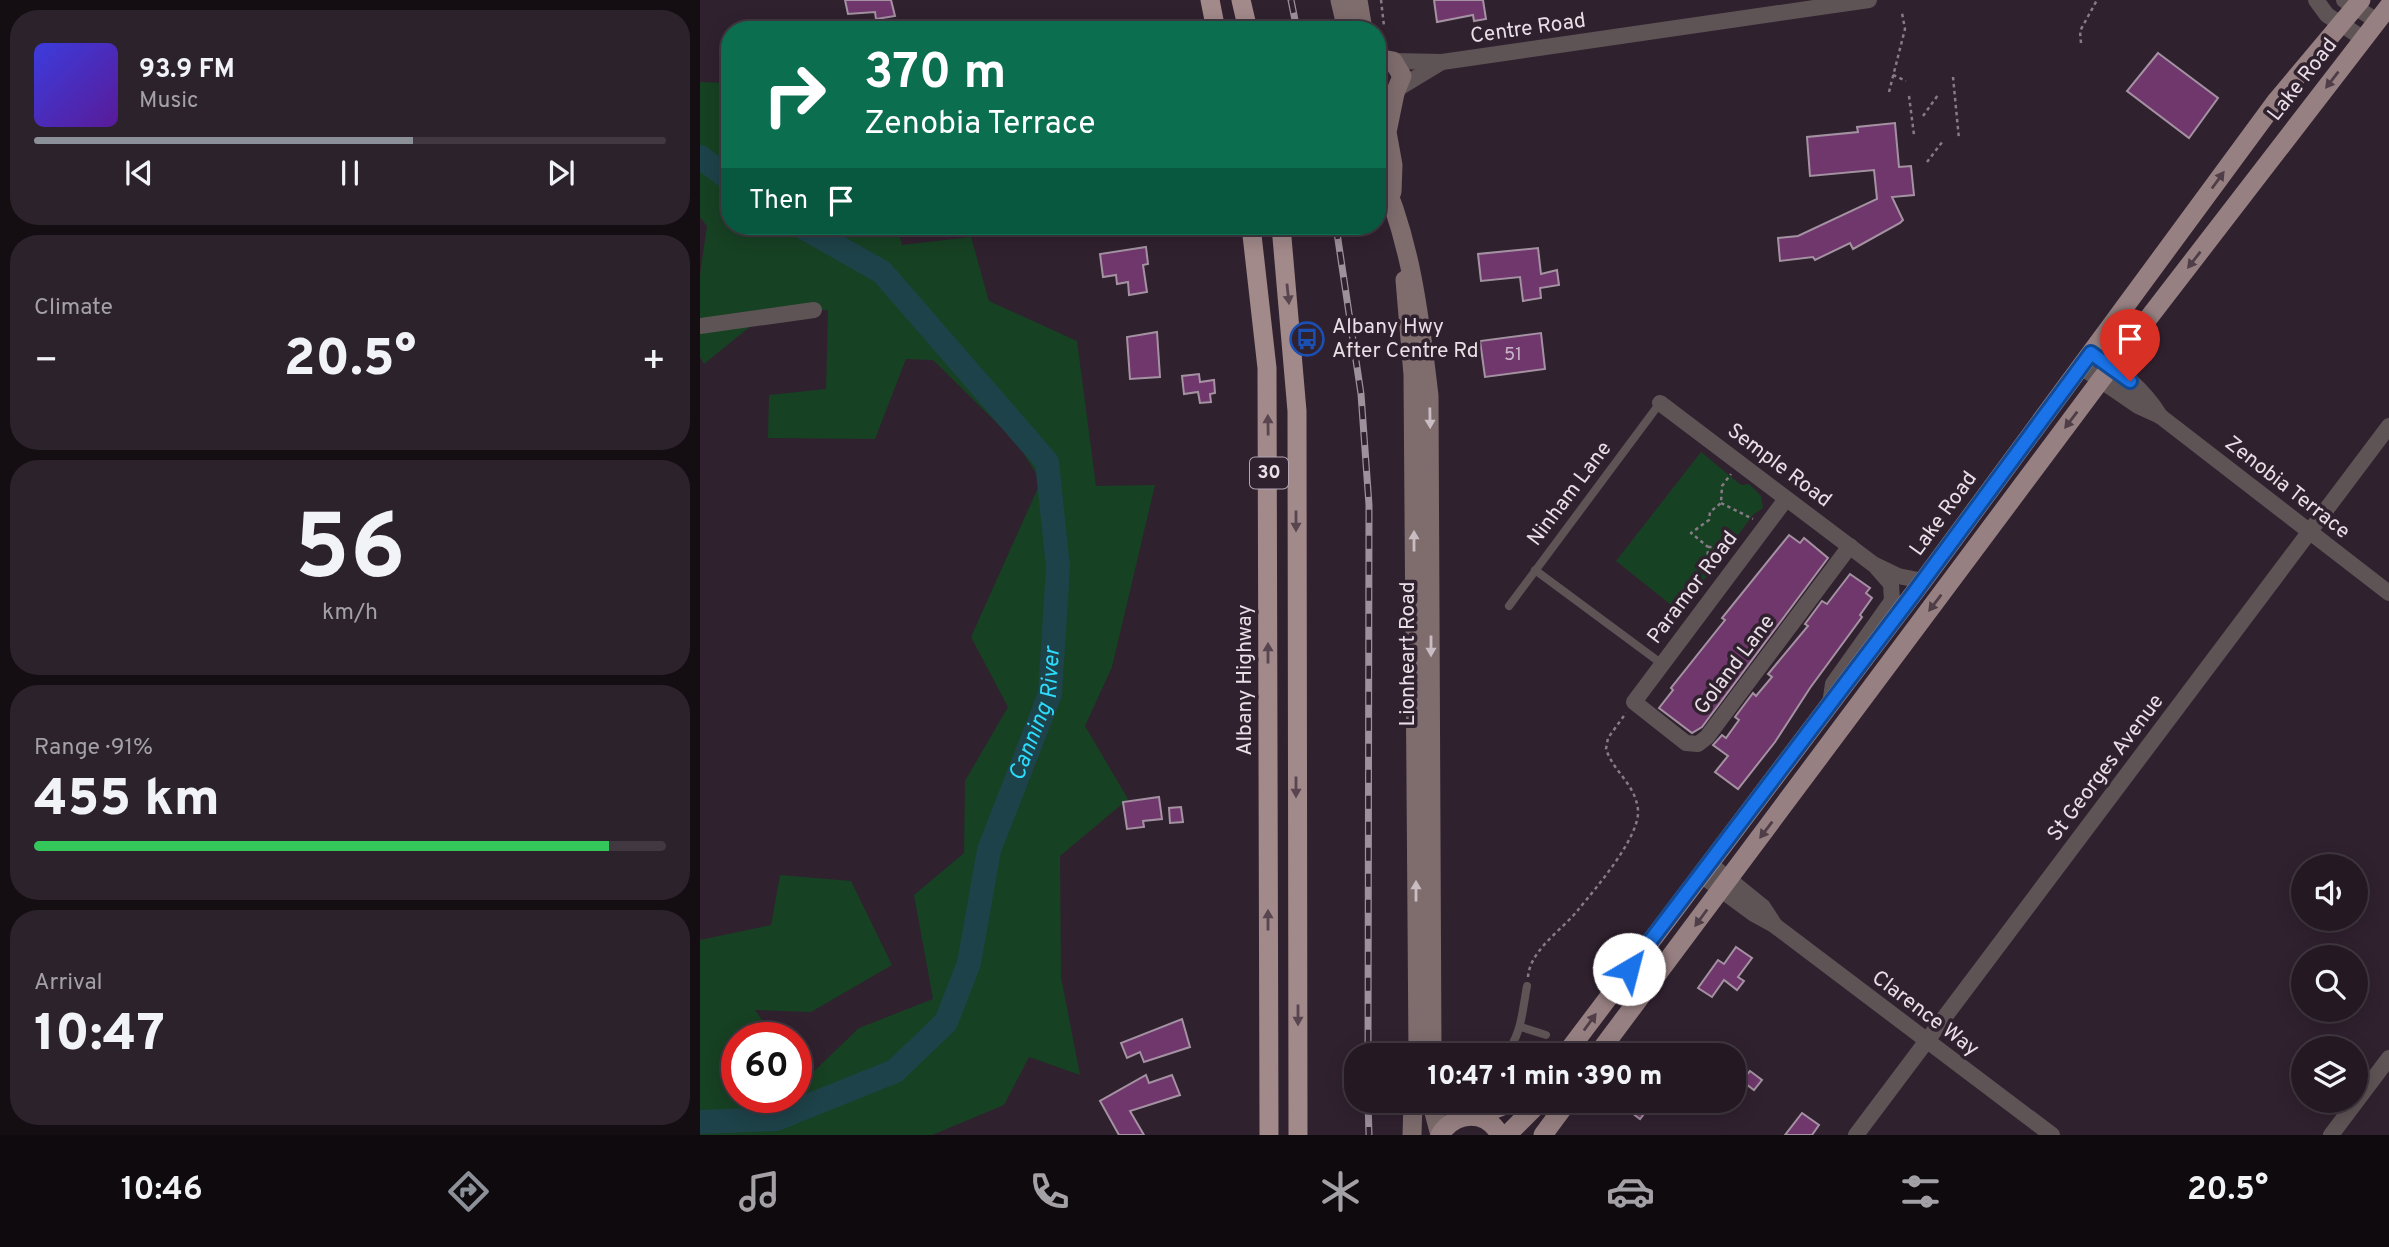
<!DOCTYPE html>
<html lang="en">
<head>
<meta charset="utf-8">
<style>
	body { margin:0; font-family:Overpass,sans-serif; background:#2c222b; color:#f1f3f6; height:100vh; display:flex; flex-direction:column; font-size:26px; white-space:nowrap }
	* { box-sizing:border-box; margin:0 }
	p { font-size:23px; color:#a3a0a6 }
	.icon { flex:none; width:38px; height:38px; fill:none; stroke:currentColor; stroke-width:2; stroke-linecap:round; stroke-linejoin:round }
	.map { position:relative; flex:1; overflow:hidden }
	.details { display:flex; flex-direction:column; gap:10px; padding:10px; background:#140e13; width:700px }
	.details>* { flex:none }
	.hud { position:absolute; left:21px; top:21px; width:665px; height:214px; border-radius:28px; box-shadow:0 4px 18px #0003,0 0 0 2px #413841; background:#0b6e4f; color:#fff; overflow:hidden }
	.fabs { position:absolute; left:1591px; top:854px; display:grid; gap:14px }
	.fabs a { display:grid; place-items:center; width:77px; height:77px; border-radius:50%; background:#241923; box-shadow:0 4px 18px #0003,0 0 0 2px #413841; font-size:35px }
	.speed { position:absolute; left:21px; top:1022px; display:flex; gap:14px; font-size:35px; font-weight:700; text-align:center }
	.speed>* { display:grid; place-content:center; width:91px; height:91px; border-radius:50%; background:#241923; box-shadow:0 4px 18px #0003,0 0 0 2px #413841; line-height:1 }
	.speed .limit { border:10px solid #d22; background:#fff; color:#111 }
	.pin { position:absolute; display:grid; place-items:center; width:60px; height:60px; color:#fff; margin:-72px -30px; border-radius:50% 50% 50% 0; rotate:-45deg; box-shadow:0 0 7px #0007 }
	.pin .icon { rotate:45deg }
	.me { position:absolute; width:77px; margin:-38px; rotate:37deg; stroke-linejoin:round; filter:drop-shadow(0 0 5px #0008) }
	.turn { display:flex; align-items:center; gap:24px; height:147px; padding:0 28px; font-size:32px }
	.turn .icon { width:91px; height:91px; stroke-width:2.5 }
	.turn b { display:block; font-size:49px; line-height:60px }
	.then { display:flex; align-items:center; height:66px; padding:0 28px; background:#0003; gap:14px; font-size:26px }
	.big { font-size:52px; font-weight:800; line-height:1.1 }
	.details .widget { flex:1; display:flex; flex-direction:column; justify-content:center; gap:10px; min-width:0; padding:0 24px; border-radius:28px; background:#2c222b }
	.details .dial { align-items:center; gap:0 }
	.dial b { font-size:91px; line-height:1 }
	.song { display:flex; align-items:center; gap:21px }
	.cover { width:84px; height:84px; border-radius:10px; background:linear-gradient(135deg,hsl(240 70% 55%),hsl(270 70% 35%)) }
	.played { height:7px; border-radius:4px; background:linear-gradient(90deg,#8c9099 60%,#413841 60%) }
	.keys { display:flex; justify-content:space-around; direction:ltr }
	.heat { display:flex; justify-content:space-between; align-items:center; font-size:38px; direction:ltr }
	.charge { height:10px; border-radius:5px; background:linear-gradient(90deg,#34c759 91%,#413841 0) }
	.trip { position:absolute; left:644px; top:1043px; width:402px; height:70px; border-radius:28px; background:#241923; box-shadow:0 4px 18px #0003,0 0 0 2px #413841; font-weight:800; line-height:70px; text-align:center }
	.tab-bar { display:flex; height:112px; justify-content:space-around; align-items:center; background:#0e0a0e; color:#a3a0a6 }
	.tab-bar .icon { width:49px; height:49px }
	.tab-bar .on { color:#8c9099 }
	.tab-bar b { font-size:32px; color:#f1f3f6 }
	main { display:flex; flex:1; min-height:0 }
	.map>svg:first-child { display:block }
</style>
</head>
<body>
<main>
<section class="details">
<div class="widget">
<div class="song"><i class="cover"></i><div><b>93.9 FM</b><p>Music</p></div></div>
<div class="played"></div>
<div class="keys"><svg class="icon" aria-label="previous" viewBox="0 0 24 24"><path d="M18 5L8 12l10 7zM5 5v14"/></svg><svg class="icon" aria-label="pause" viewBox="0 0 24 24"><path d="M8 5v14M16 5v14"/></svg><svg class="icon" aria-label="next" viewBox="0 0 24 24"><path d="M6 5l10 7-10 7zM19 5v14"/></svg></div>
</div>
<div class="widget"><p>Climate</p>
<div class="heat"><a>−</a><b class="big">20.5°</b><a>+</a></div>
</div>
<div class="widget dial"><b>56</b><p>km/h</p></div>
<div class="widget"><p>Range · 91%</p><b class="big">455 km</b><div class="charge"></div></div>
<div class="widget"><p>Arrival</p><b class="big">10:47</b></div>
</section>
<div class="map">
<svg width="1689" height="1135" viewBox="0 0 1689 1135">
	<rect width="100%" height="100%" fill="#30212f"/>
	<g fill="#174123">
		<polygon points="0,82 30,83 30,226 197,226 202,245 271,237 289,301 377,341 396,486 455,485 412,667 385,726 428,799 360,856 361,977 380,1075 329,1057 304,1105 232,1135 0,1135 0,940 71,925 80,875 151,881 192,965 111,1012 55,1010 75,1038 37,1038 37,1097 96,1097 96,1065 107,1078 159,1028 233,999 214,895 264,853 265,781 308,707 271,637 341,481 317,443 233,360 206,359 175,439 68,438 69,395 126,389 128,310 68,312 4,364 0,357 0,275 7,226 0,217"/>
		<polygon points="1001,452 1041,485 1049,484 1061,496 1063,508 1053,515 980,612 916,561"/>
	</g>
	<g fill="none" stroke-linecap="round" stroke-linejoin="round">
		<g stroke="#1e4249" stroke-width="24">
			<polyline points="0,157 30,179"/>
			<path id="s1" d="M0,1122L76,1119L195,1071L246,1022L269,963L289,850L350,694L358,567L347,462L182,272L101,226"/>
		</g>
	</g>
	<g fill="#70376c" stroke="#a492a2" stroke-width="2">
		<polygon points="145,0 191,0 195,16 176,19 175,12 148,14"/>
		<polygon points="734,0 783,0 786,19 774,21 773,15 737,22"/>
		<polygon points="1458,53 1518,98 1489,138 1427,91"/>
		<polygon points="1195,123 1199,167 1211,166 1214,195 1192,197 1203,220 1200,223 1153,249 1150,243 1115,260 1113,257 1080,261 1078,238 1098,236 1177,199 1174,170 1110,176 1107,137 1158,132 1157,127"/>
		<polygon points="446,247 448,264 443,265 447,292 429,295 428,282 417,284 416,275 403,277 400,254"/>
		<polygon points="838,248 841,274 857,270 859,285 840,288 841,298 823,301 820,277 781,281 778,254"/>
		<polygon points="457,332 460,377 430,379 427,337"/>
		<polygon points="841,333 845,369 785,377 780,341"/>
		<polygon points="499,374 500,382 514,380 515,393 510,394 511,402 500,403 498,392 484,394 482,376"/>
		<polygon points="1089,535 1100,543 1104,538 1128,558 1002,727 992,733 959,708 973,690 971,688 1025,620 1022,618"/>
		<polygon points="1150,574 1170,588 1166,593 1172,598 1160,615 1162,617 1110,688 1075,742 1038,789 1015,772 1028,756 1013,745 1022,735 1026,738 1039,720 1035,717 1053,693 1056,696 1072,677 1068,674 1108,626 1105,624 1122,601 1127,604"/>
		<polygon points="459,797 462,819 443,821 444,827 427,829 423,802"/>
		<polygon points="481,807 483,822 470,823 469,808"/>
		<polygon points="1036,947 1052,958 1038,977 1044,981 1037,990 1024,980 1012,997 998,988 1018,960 1024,964"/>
		<polygon points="482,1019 490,1047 444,1062 440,1052 427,1058 421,1043"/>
		<polygon points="1050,1071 1062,1080 1054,1090 1042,1081"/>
		<polygon points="446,1075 449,1083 472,1075 480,1095 430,1111 444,1135 419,1135 400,1101"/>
		<polygon points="916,1101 943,1101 950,1106 940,1119"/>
		<polygon points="1102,1113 1119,1125 1112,1135 1085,1135"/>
	</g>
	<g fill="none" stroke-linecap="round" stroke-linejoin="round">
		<g stroke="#877b86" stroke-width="2.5" stroke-dasharray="3.5 3.5" stroke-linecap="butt">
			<polyline points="681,0 684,26"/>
			<polyline points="1381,43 1380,31 1397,0"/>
			<polyline points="1193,75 1206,81"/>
			<polyline points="1253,77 1259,139"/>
			<polyline points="1189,92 1205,29 1202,13"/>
			<polyline points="1209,96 1214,135"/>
			<polyline points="1223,116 1238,95"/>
			<polyline points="1227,162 1243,141"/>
			<polyline points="1021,503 1053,519"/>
			<polyline points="1008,547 1014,547 1027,555"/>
			<polyline points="1013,572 1007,569 1008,547 991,533 1009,520 1010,512 1021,503 1022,486 1031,474"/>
			<path d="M828,977C830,950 862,930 878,910C896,888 940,837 938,810C935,783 914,773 906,749L908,738L926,713"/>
		</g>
		<g stroke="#5f5455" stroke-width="8">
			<polyline points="835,570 962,664"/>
			<polyline points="809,606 960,403"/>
			<polyline points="821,1027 846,1035"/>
			<path d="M805,1055C822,1034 822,1012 827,986"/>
		</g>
		<g stroke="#5f5455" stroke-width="16">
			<polyline points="1616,0 1627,15 1664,39"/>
			<polyline points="1644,0 1677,21"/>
			<polyline points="693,61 742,62 1169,0"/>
			<polyline points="699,88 742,62"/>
			<polyline points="0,326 114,310"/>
			<path d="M1391,353C1419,370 1443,388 1460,416"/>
			<polyline points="1381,367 1438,406 1460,416 1689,593"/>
			<polyline points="960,403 1173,564 1198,576 1223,581"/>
			<polyline points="1086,499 934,702 986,743 998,744 1007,737 1150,546"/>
			<polyline points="1130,704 1133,684 1192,601 1191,584 1177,568"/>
			<polyline points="1010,864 1063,907 1074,924"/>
			<polyline points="1001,875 1054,914 1074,925 1352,1135"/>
			<polyline points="1156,1135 1689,426"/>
			<polyline points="1631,1135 1689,1058"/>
		</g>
		<g stroke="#7f6d6e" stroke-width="19">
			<polyline points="640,0 647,30"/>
			<polyline points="658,0 663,30"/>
			<polyline points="677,58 693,61 702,76 695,93 677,97"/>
			<path d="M677,166C711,238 720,318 729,396L732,1055"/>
			<polyline points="692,192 693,165 687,132 695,93"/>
			<polyline points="705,280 713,375 718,1055"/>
			<polyline points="731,1101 740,1135"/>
			<polyline points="755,1101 769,1116"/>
			<polyline points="712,1135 713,1101"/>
		</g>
		<g stroke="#978082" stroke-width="19">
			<polyline points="865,1055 1223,581 1577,100 1661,0"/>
			<polyline points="897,1055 1400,381 1689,6"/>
			<polyline points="777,1116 816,1101"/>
			<path d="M740,1135C755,1111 786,1109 800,1135"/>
			<polyline points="807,1135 841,1101"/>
			<polyline points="843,1135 868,1101"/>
		</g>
		<g stroke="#a2898a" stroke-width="19">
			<polyline points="510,0 516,30"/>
			<polyline points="541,0 548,30"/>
			<polyline points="551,226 567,368 569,1135"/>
			<polyline points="581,226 597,411 598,1135"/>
		</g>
		<defs>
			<g id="rail">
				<polyline points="591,0 597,30"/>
				<polyline points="636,226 661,394 669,505 668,1055"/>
				<polyline points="668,1101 669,1135"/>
			</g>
		</defs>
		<use href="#rail" stroke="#9d919b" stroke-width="7"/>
		<use href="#rail" stroke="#30212f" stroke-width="4.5" stroke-dasharray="13" stroke-linecap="butt"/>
	</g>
	<defs><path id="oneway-solid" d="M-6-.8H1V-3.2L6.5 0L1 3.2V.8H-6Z" transform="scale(1.75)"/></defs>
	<g fill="#4f3e48">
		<use href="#oneway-solid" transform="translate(1632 80) rotate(128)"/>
		<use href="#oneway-solid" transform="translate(1518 180) rotate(-54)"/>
		<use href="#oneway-solid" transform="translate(1494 260) rotate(128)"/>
		<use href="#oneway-solid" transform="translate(1371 420) rotate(127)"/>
		<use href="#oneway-solid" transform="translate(1235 603) rotate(127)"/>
		<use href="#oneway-solid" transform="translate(1066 830) rotate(127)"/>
		<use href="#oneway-solid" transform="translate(1001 918) rotate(126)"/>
		<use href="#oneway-solid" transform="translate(890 1022) rotate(-54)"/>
	</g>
	<g fill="#58454f">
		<use href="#oneway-solid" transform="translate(588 294) rotate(84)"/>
		<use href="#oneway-solid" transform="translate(568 425) rotate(-91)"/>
		<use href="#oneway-solid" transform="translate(596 521) rotate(90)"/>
		<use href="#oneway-solid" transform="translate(568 653) rotate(-90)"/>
		<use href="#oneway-solid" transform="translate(596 787) rotate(90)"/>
		<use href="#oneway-solid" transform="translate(568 920) rotate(-90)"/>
		<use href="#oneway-solid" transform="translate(598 1015) rotate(90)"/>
	</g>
	<g fill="#c9bdc3">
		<use href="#oneway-solid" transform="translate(730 418) rotate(89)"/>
		<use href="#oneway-solid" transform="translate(714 541) rotate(-90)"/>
		<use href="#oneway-solid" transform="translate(731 646) rotate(90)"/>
		<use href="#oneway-solid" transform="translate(716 891) rotate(-90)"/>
	</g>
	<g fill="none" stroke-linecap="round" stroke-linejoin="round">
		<defs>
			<polyline id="route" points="929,969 1211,597 1391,353 1430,381"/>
		</defs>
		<use href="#route" stroke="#114b97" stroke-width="18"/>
		<use href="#route" stroke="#1a73e8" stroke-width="12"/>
	</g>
	<defs>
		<symbol id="bus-ring" viewBox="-11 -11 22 22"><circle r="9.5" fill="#30212f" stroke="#1a4fb4" stroke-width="1.5"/><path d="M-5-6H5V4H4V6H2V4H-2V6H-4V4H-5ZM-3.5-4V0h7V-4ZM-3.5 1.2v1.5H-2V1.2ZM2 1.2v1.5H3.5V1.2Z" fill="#1a4fb4"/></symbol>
	</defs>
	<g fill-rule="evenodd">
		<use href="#bus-ring" x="588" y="320" width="38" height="38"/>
	</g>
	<g text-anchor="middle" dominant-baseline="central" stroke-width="7" stroke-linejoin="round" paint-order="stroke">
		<g font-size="18" fill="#cbb5c8">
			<text x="813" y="355">51</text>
		</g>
		<rect fill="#30212f" stroke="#b2a6b0" stroke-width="2" x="550" y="457.5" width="38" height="31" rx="5"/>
		<g font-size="19" font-weight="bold" fill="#e9dfe7">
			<text x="569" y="473">30</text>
		</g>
		<g font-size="21" fill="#e9dfe7" stroke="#30212f">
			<text transform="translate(828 29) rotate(-8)">Centre Road</text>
			<text transform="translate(1603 80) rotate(-52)">Lake Road</text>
			<text transform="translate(1079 466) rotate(37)">Semple Road</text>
			<text transform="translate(1587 488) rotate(38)">Zenobia Terrace</text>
			<text transform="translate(870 494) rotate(-53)">Ninham Lane</text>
			<text transform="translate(1244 514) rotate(-54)">Lake Road</text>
			<text transform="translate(993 588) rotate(-53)">Paramor Road</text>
			<text transform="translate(708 654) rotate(-90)">Lionheart Road</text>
			<text transform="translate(1035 665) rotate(-53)">Goland Lane</text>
			<text transform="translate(545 680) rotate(-90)">Albany Highway</text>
			<text transform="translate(1406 768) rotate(-53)">St Georges Avenue</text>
			<text transform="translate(1225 1014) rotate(37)">Clarence Way</text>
		</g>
		<g font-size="21" fill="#e9dfe7" stroke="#30212f" text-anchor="start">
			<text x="632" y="327">Albany Hwy<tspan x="632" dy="24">After Centre Rd</tspan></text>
		</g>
		<g font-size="23" font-style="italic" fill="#2ddbfc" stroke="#30212f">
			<text stroke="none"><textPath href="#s1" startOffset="598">Canning River</textPath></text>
		</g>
	</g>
</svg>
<div class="fabs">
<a><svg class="icon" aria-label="sound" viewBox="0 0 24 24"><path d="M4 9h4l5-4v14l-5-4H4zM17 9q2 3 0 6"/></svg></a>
<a><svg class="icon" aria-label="search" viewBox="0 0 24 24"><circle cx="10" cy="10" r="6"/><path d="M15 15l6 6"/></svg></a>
<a><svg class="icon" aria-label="layers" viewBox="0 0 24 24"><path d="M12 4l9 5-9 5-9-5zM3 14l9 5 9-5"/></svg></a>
</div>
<div class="speed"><div class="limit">60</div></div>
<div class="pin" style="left:1430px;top:381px;background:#d93025"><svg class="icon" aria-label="arrive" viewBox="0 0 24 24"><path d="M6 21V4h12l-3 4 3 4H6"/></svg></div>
<svg class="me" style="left:929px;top:969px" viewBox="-20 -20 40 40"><circle r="19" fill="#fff"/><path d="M0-13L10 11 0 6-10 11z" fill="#1a73e8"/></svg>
<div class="trip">10:47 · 1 min · 390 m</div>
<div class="hud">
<div class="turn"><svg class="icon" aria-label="right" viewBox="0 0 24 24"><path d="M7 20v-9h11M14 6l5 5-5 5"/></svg><div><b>370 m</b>Zenobia Terrace</div></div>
<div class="then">Then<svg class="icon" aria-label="arrive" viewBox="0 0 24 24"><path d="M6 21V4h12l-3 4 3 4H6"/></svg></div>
</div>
</div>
</main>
<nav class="tab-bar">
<b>10:46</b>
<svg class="icon on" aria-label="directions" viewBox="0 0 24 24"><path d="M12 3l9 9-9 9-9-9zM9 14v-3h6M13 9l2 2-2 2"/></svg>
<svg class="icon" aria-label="music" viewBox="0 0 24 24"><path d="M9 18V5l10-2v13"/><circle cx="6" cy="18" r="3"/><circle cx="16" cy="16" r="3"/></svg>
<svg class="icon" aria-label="phone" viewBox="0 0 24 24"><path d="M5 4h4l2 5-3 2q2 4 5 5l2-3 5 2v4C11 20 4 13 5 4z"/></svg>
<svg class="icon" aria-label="climate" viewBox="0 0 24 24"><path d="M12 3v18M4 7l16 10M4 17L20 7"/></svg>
<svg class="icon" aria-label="car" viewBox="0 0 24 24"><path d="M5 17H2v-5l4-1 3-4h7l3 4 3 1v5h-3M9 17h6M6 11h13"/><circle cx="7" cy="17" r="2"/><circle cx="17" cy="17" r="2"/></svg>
<svg class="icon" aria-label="filters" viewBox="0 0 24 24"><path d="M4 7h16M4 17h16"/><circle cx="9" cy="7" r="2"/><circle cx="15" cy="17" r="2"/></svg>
<b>20.5°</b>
</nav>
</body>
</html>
